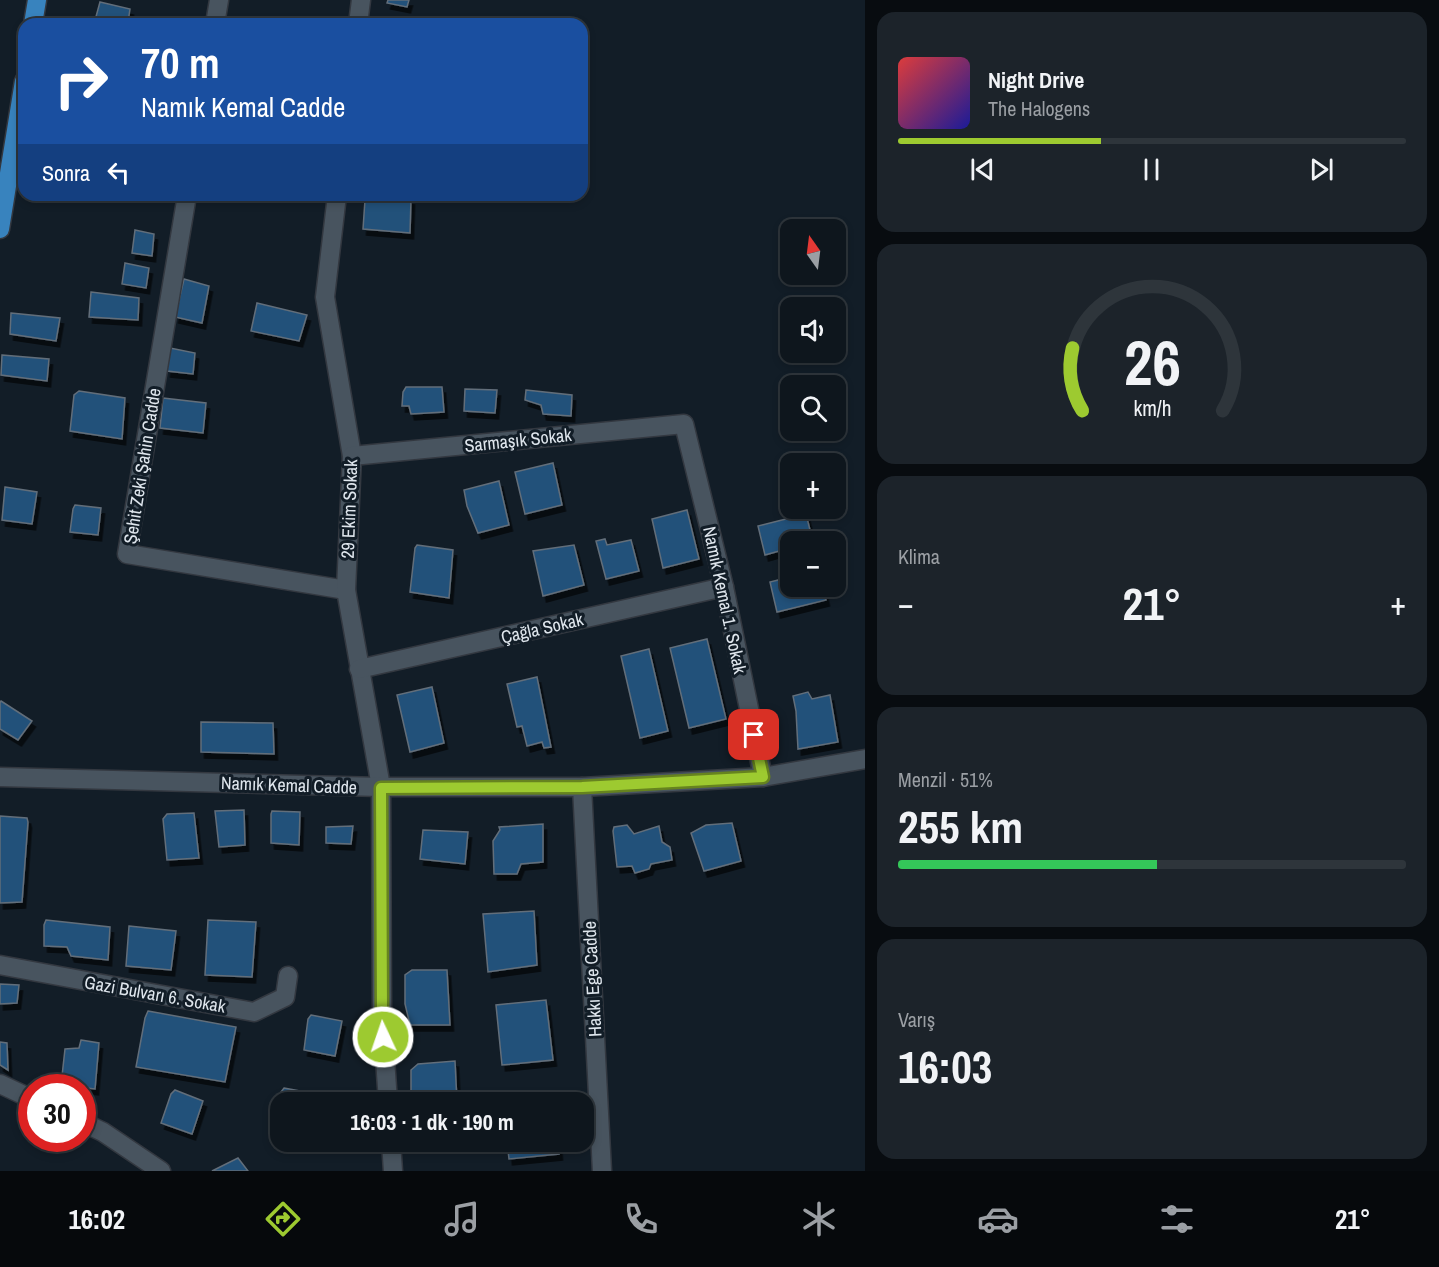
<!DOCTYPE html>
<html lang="tr">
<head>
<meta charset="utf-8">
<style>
	body { margin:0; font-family:"Archivo Narrow",sans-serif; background:#1c232a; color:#f1f3f6; height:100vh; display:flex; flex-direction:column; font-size:22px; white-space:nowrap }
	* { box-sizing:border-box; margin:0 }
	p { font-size:20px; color:#9b9fa4 }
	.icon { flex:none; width:33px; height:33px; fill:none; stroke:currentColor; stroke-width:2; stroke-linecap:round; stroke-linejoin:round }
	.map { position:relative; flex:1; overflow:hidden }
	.side { display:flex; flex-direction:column; gap:12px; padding:12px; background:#080c10; width:574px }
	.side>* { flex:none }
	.hud { position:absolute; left:18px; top:18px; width:570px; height:183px; border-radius:18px; box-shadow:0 3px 9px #0003,0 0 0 2px #2e353b; background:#1a4fa0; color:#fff; overflow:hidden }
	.needle { width:39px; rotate:346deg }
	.tools { position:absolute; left:780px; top:219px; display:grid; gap:12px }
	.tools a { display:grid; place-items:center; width:66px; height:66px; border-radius:12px; background:#0e161d; box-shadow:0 3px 9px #0003,0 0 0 2px #2e353b; font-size:30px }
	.speed { position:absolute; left:18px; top:1074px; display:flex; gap:12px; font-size:30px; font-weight:700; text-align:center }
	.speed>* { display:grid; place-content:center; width:78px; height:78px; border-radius:50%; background:#0e161d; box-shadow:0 3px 9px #0003,0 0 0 2px #2e353b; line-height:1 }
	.speed .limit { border:9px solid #d22; background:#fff; color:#111 }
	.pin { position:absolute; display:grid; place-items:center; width:51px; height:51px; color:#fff; margin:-26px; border-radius:12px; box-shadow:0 3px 9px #0006 }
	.me { position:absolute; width:66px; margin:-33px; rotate:357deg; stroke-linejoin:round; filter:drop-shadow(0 0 4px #0008) }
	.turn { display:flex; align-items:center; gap:21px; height:126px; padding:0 24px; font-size:27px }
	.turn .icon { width:78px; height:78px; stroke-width:2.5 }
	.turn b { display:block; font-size:42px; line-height:51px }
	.then { display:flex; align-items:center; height:57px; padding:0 24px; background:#0003; gap:12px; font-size:22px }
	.big { font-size:45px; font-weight:800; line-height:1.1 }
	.side .tile { flex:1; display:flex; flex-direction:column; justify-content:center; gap:9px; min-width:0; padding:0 21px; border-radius:18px; background:#1c232a }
	.side .dial { align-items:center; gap:0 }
	.dial svg { height:156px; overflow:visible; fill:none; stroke:#2e353b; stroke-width:7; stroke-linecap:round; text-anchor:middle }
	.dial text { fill:#f1f3f6; stroke:none }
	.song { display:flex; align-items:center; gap:18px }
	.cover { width:72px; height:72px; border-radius:9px; background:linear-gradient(135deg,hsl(0 70% 55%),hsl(240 70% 35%)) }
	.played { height:6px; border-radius:3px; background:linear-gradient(90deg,#9dca30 40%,#2e353b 40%) }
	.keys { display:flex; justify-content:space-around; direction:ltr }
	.heat { display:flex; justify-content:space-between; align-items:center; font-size:33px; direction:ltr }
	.charge { height:9px; border-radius:4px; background:linear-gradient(90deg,#34c759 51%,#2e353b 0) }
	.trip { position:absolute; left:270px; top:1092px; width:324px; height:60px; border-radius:18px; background:#0e161d; box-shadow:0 3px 9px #0003,0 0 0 2px #2e353b; font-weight:800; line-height:60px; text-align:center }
	.dock { display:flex; height:96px; justify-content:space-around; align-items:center; background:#06090c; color:#9b9fa4 }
	.dock .icon { width:42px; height:42px }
	.dock .active { color:#9dca30 }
	.dock b { font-size:27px; color:#f1f3f6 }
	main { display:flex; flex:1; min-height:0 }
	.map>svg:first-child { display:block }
</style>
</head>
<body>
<main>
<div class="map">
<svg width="865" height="1171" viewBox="0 0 865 1171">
	<defs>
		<filter id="shadow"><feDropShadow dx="3.5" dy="6" stdDeviation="0" flood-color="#0009"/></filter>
	</defs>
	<rect width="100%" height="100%" fill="#121d27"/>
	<g fill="#22517a" stroke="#626e7a" stroke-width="1.5" filter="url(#shadow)">
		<polygon points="388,0 409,0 407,7 387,3"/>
		<polygon points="100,2 130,9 128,22 131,24 94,24"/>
		<polygon points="367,195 411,199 410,233 363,229 365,200"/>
		<polygon points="135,230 154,234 152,256 132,253"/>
		<polygon points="125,263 149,268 146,288 122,284"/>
		<polygon points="184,279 209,286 202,323 175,317"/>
		<polygon points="91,292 139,298 138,320 89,317"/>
		<polygon points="257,303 307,315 299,341 251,331"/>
		<polygon points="11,313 60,318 56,341 10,334"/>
		<polygon points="170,348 195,353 193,374 167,371"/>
		<polygon points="2,355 49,359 47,381 1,375"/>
		<polygon points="406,387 442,387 444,412 411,414 409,406 402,406 403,392"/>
		<polygon points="465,389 497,390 495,413 464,411"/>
		<polygon points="526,390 572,395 571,416 543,414 541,405 525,400"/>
		<polygon points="79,391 125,398 122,439 70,431 74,395"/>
		<polygon points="163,398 206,403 203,433 160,428"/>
		<polygon points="553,463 562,505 525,514 515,472"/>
		<polygon points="499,481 509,525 478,533 467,506 464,490"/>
		<polygon points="5,487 37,492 32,524 2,520"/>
		<polygon points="75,505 101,508 98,535 70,532 73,509"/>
		<polygon points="687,510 699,559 663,568 652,519"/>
		<polygon points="806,514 813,542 790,542 790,548 765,555 758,526"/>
		<polygon points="605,539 607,545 631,540 639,571 606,579 596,541"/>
		<polygon points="417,545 453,550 449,598 410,592 415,548"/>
		<polygon points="574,545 584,585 543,596 533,551"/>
		<polygon points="790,577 790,586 823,586 826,600 777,612 770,582"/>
		<polygon points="707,639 726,719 689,728 670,648"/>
		<polygon points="649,649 668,731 640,738 621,656"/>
		<polygon points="537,677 551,747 544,748 542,742 527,746 522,726 517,727 507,684"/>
		<polygon points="432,687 444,743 410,752 397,695"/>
		<polygon points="808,692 812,699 830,695 838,742 798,749 796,711 793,696"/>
		<polygon points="1,701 32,721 18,740 0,729 0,703"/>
		<polygon points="201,722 273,723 274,754 201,752"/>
		<polygon points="244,810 245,845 219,847 215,811"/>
		<polygon points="272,811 300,812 299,845 271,843 271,814"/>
		<polygon points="194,813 199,858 167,860 163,819 167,814"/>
		<polygon points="0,816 27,818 28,822 22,902 0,903"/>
		<polygon points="732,823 741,861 704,871 691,833 706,825"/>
		<polygon points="543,824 543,862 521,864 517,874 494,874 493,841 500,830 499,827"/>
		<polygon points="627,825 634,834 659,826 662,842 670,847 672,860 651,864 649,869 635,873 632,866 617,867 613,831 614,827"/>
		<polygon points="353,826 351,844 326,843 326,827"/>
		<polygon points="423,830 468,832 465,864 420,859"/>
		<polygon points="534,911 537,965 488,972 483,914"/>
		<polygon points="46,920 110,927 108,960 71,956 67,947 44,946 44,925"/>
		<polygon points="208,920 256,922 252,977 205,975"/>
		<polygon points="129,926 176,931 171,970 126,966"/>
		<polygon points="412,970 447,970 450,1025 410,1025 405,1004 405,975"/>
		<polygon points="0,984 19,985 17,1003 0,1004"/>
		<polygon points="546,1000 553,1060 502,1065 496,1005"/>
		<polygon points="148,1011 236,1027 225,1082 136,1067 145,1018"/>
		<polygon points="311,1015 342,1021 335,1056 304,1050 308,1019"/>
		<polygon points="81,1040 99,1043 95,1089 61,1085 65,1049 79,1048"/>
		<polygon points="0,1042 7,1043 8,1070 0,1065"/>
		<polygon points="455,1061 457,1102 411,1102 411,1070 418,1064"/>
		<polygon points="284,1088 344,1099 344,1102 280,1102 280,1131 270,1129 270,1112 278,1109 281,1092"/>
		<polygon points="175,1090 203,1101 192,1134 161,1123 171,1094"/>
		<polygon points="553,1093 554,1102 504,1102 503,1098"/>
		<polygon points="507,1142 558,1142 559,1154 509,1159"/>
		<polygon points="238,1158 248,1171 212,1171"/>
	</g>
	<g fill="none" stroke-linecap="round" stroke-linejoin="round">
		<defs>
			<g id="minor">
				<polyline points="215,24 219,0"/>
				<polyline points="358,24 361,0"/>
				<polyline points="187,195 127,554 346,590"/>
				<polyline points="337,195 325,297 352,456 346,590 381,787 382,1015 388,1102"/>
				<polyline points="352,456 684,424 724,587 763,777"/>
				<polyline points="359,669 724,587"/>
				<polyline points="0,777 381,787 582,787 763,777 865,759"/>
				<polyline points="582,787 602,1171"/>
				<polyline points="0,965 254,1012 285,997 288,976"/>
				<polyline points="0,1084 32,1099"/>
				<polyline points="82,1122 103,1132 161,1171"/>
				<polyline points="391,1142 393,1171"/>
			</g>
			<g id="primary">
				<polyline points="33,24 37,0"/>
				<polyline points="0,229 24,81"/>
			</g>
		</defs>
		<use href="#minor" stroke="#333840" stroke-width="21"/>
		<use href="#primary" stroke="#333840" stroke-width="21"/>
		<use href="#minor" stroke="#48545f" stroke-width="18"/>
		<use href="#primary" stroke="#3883be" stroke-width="18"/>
	</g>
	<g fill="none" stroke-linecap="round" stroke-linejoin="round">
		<defs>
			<polyline id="route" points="383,1037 382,1015 381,788 582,787 763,777 754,735"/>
		</defs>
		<use href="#route" stroke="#66831f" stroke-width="15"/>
		<use href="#route" stroke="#9dca30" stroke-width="10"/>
	</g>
	<g text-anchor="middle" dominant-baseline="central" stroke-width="6" stroke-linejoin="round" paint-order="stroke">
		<g font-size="18" fill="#dfe6ed" stroke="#121d27">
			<text transform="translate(518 440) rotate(-6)">Sarmaşık Sokak</text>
			<text transform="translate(142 466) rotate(-81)">Şehit Zeki Şahin Cadde</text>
			<text transform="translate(349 509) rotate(-88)">29 Ekim Sokak</text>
			<text transform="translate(725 600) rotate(78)">Namık Kemal 1. Sokak</text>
			<text transform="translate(542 628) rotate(-13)">Çağla Sokak</text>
			<text transform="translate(289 785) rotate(2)">Namık Kemal Cadde</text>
			<text transform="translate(592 979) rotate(-93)">Hakkı Ege Cadde</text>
			<text transform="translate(155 994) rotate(10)">Gazi Bulvarı 6. Sokak</text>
		</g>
	</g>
</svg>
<div class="tools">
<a><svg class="needle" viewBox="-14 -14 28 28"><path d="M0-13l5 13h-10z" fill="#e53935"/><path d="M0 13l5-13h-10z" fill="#9b9fa4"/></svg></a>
<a><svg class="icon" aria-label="sound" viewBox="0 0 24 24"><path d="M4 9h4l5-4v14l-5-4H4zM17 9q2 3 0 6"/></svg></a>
<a><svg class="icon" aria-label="search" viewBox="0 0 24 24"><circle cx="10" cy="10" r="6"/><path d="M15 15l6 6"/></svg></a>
<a>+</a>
<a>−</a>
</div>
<div class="speed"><div class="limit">30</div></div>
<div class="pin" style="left:754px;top:735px;background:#d93025"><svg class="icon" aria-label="arrive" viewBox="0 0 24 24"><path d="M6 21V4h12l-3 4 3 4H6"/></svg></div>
<svg class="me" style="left:383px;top:1037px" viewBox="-20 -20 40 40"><circle r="17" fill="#9dca30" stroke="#fff" stroke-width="3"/><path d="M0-11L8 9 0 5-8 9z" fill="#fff"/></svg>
<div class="trip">16:03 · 1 dk · 190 m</div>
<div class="hud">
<div class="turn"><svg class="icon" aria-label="right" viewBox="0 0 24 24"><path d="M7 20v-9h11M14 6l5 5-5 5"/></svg><div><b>70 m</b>Namık Kemal Cadde</div></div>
<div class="then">Sonra<svg class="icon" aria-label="left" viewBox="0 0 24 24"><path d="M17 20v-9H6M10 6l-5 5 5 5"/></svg></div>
</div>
</div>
<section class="side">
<div class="tile">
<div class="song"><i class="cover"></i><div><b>Night Drive</b><p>The Halogens</p></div></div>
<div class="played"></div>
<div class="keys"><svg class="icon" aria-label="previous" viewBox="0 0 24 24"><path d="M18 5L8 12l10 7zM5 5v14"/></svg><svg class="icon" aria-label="pause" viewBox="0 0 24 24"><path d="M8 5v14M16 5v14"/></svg><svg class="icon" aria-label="next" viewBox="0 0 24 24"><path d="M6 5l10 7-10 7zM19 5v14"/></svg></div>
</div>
<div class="tile dial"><svg viewBox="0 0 100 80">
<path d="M14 69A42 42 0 1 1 86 69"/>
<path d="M14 69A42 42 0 0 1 9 37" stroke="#9dca30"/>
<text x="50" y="56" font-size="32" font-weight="700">26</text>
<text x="50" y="72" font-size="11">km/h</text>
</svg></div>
<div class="tile"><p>Klima</p>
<div class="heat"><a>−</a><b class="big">21°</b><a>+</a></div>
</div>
<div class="tile"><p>Menzil · 51%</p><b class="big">255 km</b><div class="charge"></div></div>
<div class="tile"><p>Varış</p><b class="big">16:03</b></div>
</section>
</main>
<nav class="dock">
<b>16:02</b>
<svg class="icon active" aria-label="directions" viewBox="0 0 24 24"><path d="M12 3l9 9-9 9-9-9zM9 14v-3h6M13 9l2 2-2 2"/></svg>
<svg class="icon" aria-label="music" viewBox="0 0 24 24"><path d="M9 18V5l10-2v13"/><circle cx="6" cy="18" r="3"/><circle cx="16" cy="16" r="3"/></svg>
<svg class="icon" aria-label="phone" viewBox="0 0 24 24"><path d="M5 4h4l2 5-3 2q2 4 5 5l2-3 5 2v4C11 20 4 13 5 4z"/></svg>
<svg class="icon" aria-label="climate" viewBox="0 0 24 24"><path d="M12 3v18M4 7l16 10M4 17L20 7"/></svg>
<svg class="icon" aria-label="car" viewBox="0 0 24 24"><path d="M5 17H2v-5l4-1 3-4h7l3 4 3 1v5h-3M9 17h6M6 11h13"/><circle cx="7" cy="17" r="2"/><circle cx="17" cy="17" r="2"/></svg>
<svg class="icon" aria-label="filters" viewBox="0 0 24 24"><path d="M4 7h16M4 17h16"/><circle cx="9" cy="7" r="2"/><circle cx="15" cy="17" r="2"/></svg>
<b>21°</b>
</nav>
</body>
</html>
